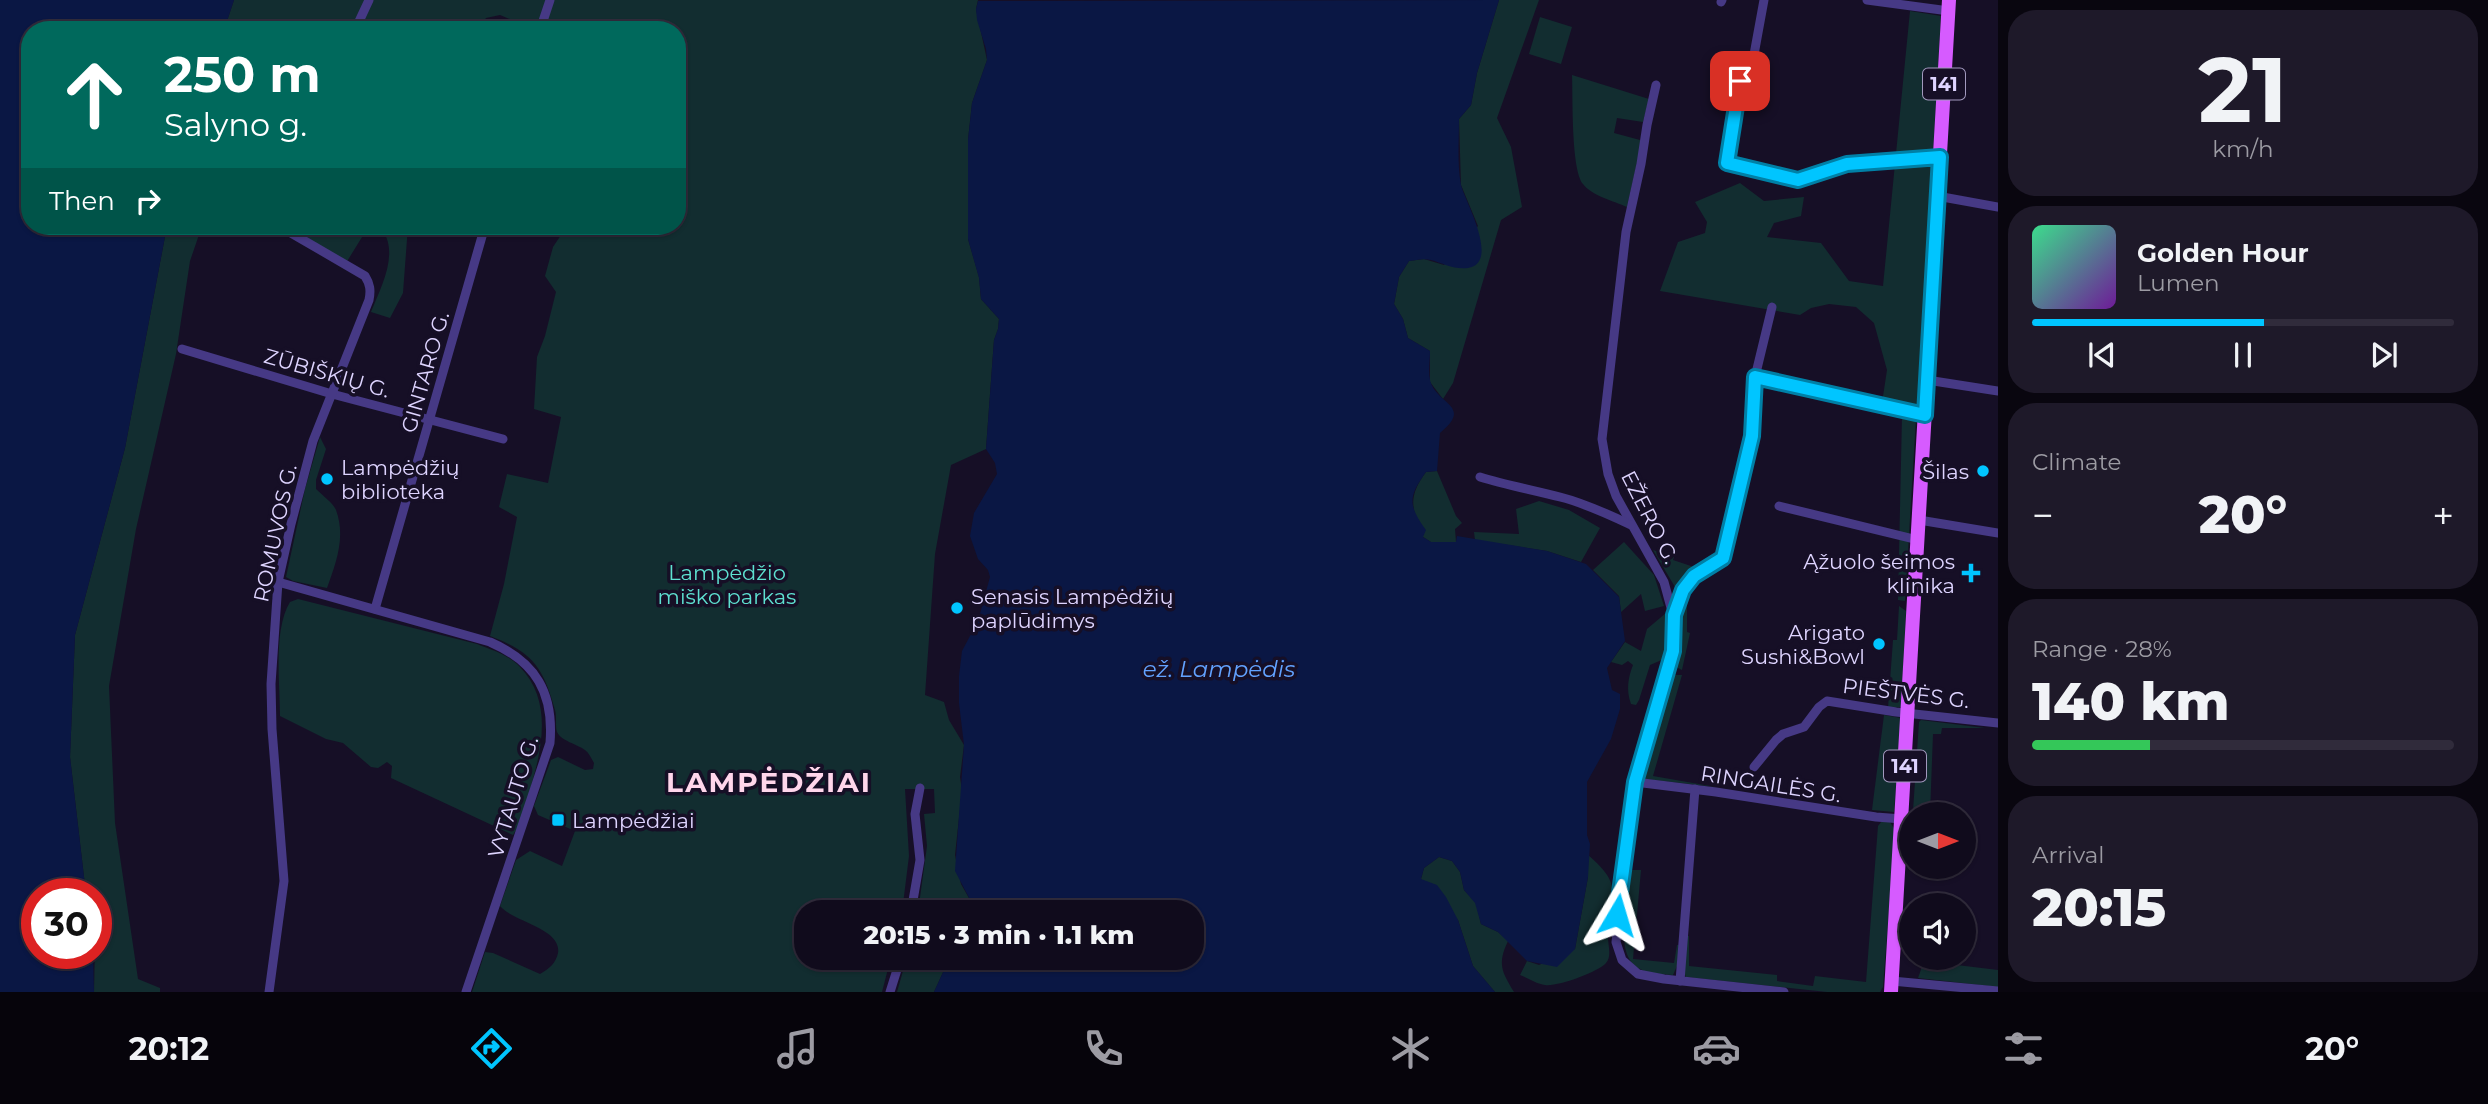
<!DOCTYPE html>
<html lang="en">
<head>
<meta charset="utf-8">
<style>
	body { margin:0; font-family:Montserrat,sans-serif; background:#1e1929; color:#f1f3f6; height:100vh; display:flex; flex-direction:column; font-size:26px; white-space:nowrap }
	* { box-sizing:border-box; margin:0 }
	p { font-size:23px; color:#9c9ba3 }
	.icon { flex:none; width:38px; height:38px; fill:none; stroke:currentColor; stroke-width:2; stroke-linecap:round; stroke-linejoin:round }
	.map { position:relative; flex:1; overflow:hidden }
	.sheet { display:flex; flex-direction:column; gap:10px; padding:10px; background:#09060f; width:490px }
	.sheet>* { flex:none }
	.banner { position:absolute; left:21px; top:21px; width:665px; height:214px; border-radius:28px; box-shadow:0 2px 5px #0004,0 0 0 2px #302b3b; background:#00695c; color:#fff; overflow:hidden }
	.needle { width:46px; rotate:90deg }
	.tools { position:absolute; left:1899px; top:802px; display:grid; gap:14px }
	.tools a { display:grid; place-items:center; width:77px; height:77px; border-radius:50%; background:#100b1c; box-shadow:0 2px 5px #0004,0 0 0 2px #302b3b; font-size:35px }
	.speed { position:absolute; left:21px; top:878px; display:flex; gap:14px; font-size:35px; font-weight:700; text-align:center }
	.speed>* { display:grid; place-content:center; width:91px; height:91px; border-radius:50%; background:#100b1c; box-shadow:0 2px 5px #0004,0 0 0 2px #302b3b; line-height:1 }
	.speed .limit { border:10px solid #d22; background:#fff; color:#111 }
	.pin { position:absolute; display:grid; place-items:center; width:60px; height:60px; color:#fff; margin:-30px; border-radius:14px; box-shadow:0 4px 10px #0006 }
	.me { position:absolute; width:77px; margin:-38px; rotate:7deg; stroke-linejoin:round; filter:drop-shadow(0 0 5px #0008) }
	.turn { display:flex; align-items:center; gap:24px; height:147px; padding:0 28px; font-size:32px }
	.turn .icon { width:91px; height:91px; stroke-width:2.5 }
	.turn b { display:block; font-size:49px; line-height:60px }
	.then { display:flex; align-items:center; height:66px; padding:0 28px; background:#0003; gap:14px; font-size:26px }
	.big { font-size:52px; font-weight:800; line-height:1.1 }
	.sheet .widget { flex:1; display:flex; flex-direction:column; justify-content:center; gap:10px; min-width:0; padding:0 24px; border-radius:28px; background:#1e1929 }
	.sheet .dial { align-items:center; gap:0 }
	.dial b { font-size:91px; line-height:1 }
	.song { display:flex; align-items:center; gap:21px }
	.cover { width:84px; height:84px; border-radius:10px; background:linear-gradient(135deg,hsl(150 70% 55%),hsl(280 70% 35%)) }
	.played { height:7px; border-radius:4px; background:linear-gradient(90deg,#00c5ff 55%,#302b3b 55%) }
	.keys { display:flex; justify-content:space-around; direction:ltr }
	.heat { display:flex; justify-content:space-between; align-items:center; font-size:38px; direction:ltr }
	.charge { height:10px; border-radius:5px; background:linear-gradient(90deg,#34c759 28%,#302b3b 0) }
	.trip { position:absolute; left:794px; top:900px; width:410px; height:70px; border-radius:28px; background:#100b1c; box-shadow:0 2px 5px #0004,0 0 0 2px #302b3b; font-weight:800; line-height:70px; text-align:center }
	.dock { display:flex; height:112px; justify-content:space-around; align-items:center; background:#06040b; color:#9c9ba3 }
	.dock .icon { width:49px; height:49px }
	.dock .current { color:#00c5ff }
	.dock b { font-size:32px; color:#f1f3f6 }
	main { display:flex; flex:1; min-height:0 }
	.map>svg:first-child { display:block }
</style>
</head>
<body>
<main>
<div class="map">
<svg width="1998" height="992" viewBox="0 0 1998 992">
	<rect width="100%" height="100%" fill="#160f26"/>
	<g fill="#122d30">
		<path d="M234,0H978L976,9L987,60L972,103L968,140V239L979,277L981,299L999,319L998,329L994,340L986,449L951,465L935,554L925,695L944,702L949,720L964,745L960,777L962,790L955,855L961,884L974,907V912H918L927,846L924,814L935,813L934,789H905L909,856L902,912H807V957H891L882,992H472L485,952L493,953L540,974C549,969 556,963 558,953C562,928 513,922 500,906L516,860L530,851L562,866L575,831L538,815L534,806L551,760L558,757L585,770L593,769L594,763C591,758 589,753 585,750C577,744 561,741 557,732C555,726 557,717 555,710C543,666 532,652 490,636L504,584L517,517L499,507L507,474L548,483L561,417L534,409L537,357L545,336L556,292L545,276L553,247L567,226H677V30H536L500,15L486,18L477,30H224Z"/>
		<polygon points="1499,0 1539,0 1497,118 1511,147 1522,207 1501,220 1453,383 1443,399 1430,382 1430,351 1408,338 1403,319 1394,304 1399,277 1409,261 1424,259 1444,265 1478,226 1461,185 1459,119 1471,105 1477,73"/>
		<polygon points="1910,11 1941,16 1918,407 1909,409 1882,403 1887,370 1874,323 1856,307 1829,304 1811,308 1800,315 1660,291 1678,242 1705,233 1707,222 1695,202 1740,183 1764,201 1804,197 1801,216 1774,223 1767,237 1821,243 1849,281 1883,286"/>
		<polygon points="1540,17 1572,27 1561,64 1529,54"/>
		<path d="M1572,75L1649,99L1643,122L1617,118L1614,133L1640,140L1641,145L1627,207C1614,201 1592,196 1583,184C1571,169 1573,97 1572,75Z"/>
		<polygon points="167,226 202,226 190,261 176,354 136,529 109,686 115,823 138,979 160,988 160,992 94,992 96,894 86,894 70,757 75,635 125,448"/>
		<path d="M285,226H408L403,293L390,318L371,312C380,289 399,255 383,231L367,229L346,263Z"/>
		<polygon points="1902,416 1915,416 1916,419 1905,601 1898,600"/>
		<path d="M320,437L326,449L316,480V489C322,495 333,503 336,510C346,537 336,563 327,588L293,581L286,577L305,489Z"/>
		<path d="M1437,471L1456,516L1462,523L1455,529L1456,542H1431L1423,537C1412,509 1407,498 1426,472Z"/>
		<polygon points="1539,501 1569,510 1600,528 1581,562 1547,551 1475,540 1474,532 1519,534 1516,509"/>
		<polygon points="1624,542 1654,575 1664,606 1645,611 1641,594 1621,612 1619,596 1593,570"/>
		<polygon points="1653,550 1674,557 1673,560 1700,569 1679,587 1675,587"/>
		<polygon points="1687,593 1690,593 1687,600 1687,632 1690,633 1682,670 1676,667 1680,645 1680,608"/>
		<path d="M298,599L477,644C492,650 509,655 520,667C562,711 533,775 520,824L513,835L391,778L392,766L387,762L378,768L371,767L343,743L326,739L280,716C280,683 273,630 290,602Z"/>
		<polygon points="1899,606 1906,611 1901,707 1888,708 1893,640 1897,640"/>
		<path d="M1666,613V650L1664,659L1650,665L1639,700L1636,705L1631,704C1626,690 1628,678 1633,665L1628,661L1622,665L1611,662L1625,642L1641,651L1647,629Z"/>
		<polygon points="1674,675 1682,675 1653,776 1716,787 1645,779 1642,777"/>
		<polygon points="1884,715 1901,718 1894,812 1872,810"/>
		<polygon points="1921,720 1985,728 1942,728 1941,734 1933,734 1930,814 1918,814 1913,811 1919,722"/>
		<polygon points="1882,821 1890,822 1895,830 1883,987 1880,992 1827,992 1686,977 1683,970 1686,936 1689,936 1689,966 1777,975 1777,981 1813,986 1815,976 1866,982 1878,826"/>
		<path d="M1588,855C1627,888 1608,895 1608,937C1608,946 1612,956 1606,963C1598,972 1557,987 1545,985C1537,984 1528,978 1520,975L1527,961L1539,965L1575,949L1588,877Z"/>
		<path d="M1439,857L1452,861L1460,872L1464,890L1476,903L1481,924L1498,932L1508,941C1497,964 1502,972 1514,992H1495L1473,966L1458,920L1421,879L1424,868Z"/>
		<path d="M1630,870H1641L1633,959L1674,963L1677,945H1679L1677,966L1673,975C1662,974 1649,974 1640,969C1612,956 1628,895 1630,870Z"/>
		<polygon points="907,957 950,957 934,992 897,992"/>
		<polygon points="1924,961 1998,970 1998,987 1918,978"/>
	</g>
	<g fill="#0a1744">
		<polygon points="0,0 234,0 224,30 30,30 30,226 167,226 125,448 75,635 70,757 86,894 37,894 37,954 93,954 94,992 0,992"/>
		<path d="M1499,0L1477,73L1471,105L1459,119C1459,140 1457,164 1461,185C1464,199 1501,263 1468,268C1455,270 1442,263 1431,260C1423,258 1416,260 1409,261L1399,277L1394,304L1403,319L1408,338L1430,351C1430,360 1428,371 1430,380C1436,405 1474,405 1440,433L1437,471L1426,472C1408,497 1408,505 1426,530L1423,537L1431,542H1456L1457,536L1547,551L1586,564L1619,597L1625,641L1607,668L1612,690L1620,694V709L1611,739L1587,782V835L1590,844L1588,877L1575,949L1557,967L1527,961L1498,932L1481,924L1475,903L1464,890L1460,872L1452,861L1439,857L1424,868L1421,879L1437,885L1446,897L1458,920L1473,966L1495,992H934L950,957H1192V912H974V907L955,871L964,745L959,703V676L962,651L978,621L990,577L988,570L978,559L970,536L974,513L997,474L995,463L986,449L994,340L998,329L999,319L981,299L979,278L968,239V140L972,103L987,60L986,49L977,20L976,9L978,1Z"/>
	</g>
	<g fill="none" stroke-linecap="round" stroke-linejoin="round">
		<g stroke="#463985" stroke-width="9">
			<polyline points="1764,0 1753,60 1740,81 1727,163 1799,180 1847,164 1940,157"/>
			<polyline points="1867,0 1949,11"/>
			<polyline points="1721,2 1722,0"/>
			<polyline points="355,30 369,0"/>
			<polyline points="540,30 550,0"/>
			<polyline points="1656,85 1647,125 1641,164 1626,232 1602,439 1608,474 1616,496 1664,582 1673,615 1673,651 1635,782 1616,942 1622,960 1638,974 1664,979 1784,992"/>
			<polyline points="1937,196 1998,207"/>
			<polyline points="182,349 332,394 503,439"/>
			<polyline points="1755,377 1925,415"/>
			<polyline points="1927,380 1998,391"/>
			<path d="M1480,477C1506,485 1533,490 1560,497C1584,503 1608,514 1631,525"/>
			<polyline points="1779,506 1918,540"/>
			<polyline points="1919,520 1998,533"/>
			<path d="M278,582L490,642C536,662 554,693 550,743L466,992"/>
			<polyline points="375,609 485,226"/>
			<path d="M1674,614C1687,581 1692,576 1723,558L1752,436L1755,377L1772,307"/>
			<polyline points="1754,767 1776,740 1783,734 1804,727 1819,707 1827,701 1896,712 1998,723"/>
			<polyline points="1635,782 1716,792 1876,817 1902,819"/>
			<polyline points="911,912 920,860 915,814 920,788"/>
			<polyline points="1680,981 1695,789"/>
			<polyline points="1892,981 1998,991"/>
			<path d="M269,992L284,881L272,729L271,684L278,582L291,524L313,441L369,300C371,290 370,284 365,276L279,226"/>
			<polyline points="890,992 901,957"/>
		</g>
		<polyline stroke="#d65bff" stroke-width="14" points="1891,992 1949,0"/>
	</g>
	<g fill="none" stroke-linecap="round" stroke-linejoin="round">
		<defs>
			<polyline id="route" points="1617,915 1635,782 1673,651 1674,615 1683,590 1694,576 1723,558 1752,436 1755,377 1925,415 1940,157 1847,164 1798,180 1727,163 1740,81"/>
		</defs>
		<use href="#route" stroke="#0080a6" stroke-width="18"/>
		<use href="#route" stroke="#00c5ff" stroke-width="12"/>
	</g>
	<g fill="#00c5ff" stroke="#160f26" stroke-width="2.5">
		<circle cx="1983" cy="471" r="7"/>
		<circle cx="327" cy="479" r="7"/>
		<path d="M1967.5 562.5h7v7h7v7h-7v7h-7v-7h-7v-7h7z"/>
		<circle cx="957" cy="608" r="7"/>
		<circle cx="1879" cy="644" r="7"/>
		<rect x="551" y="813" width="14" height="14" rx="3.5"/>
	</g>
	<g text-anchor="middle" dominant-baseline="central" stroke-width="7" stroke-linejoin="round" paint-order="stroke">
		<g fill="#160f26" stroke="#a299be" stroke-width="2">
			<rect x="1923" y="68.5" width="42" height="31" rx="5"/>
			<rect x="1884" y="750.5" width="42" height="31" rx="5"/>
		</g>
		<g font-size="19" font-weight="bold" fill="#ded4ff">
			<text x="1944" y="84">141</text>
			<text x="1905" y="766">141</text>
		</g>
		<g font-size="21" fill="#ded4ff" stroke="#160f26">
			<text transform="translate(425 372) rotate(-74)">GINTARO G.</text>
			<text transform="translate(327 373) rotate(16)">ZŪBIŠKIŲ G.</text>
			<text transform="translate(1650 517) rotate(63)">EŽERO G.</text>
			<text transform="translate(275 533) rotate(-78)">ROMUVOS G.</text>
			<text transform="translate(1906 693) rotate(7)">PIEŠTVĖS G.</text>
			<text transform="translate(1771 784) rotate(9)">RINGAILĖS G.</text>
			<text transform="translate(513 797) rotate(-73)">VYTAUTO G.</text>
		</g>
		<g font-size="21" fill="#ded4ff" stroke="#160f26" text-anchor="start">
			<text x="341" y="467">Lampėdžių<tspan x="341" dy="24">biblioteka</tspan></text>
			<text x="1969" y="471" text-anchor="end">Šilas</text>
			<text x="1955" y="561" text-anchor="end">Ąžuolo šeimos<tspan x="1955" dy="24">klinika</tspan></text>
			<text x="971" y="596">Senasis Lampėdžių<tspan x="971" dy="24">paplūdimys</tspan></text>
			<text x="1865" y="632" text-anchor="end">Arigato<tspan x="1865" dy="24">Sushi&amp;Bowl</tspan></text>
			<text x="572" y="820">Lampėdžiai</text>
		</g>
		<g font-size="21" fill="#5ee1d1" stroke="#160f26">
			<text x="727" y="572">Lampėdžio<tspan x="727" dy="24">miško parkas</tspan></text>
		</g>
		<g font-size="23" font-style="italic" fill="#62a2ff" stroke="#160f26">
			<text x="1219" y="669">ež. Lampėdis</text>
		</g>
		<g font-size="28" font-weight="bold" letter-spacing="2" fill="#ffd6eb" stroke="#160f26">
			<text x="769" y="782">LAMPĖDŽIAI</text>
		</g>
	</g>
</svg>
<div class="tools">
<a><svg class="needle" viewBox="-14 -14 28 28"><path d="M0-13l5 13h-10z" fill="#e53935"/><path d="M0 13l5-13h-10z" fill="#9c9ba3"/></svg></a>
<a><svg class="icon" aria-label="sound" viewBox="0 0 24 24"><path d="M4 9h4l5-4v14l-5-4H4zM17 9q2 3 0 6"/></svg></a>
</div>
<div class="speed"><div class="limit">30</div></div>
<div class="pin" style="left:1740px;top:81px;background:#d93025"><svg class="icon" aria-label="arrive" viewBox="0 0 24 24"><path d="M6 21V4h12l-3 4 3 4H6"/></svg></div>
<svg class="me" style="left:1617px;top:915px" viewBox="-20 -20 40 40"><path d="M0-17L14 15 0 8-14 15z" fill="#00c5ff" stroke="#fff" stroke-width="4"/></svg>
<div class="trip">20:15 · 3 min · 1.1 km</div>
<div class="banner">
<div class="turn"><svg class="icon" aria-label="ahead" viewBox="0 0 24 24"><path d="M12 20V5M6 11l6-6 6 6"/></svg><div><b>250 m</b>Salyno g.</div></div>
<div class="then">Then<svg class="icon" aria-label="right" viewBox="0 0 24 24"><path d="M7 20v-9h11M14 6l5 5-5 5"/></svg></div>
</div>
</div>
<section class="sheet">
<div class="widget dial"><b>21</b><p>km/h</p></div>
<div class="widget">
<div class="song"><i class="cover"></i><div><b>Golden Hour</b><p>Lumen</p></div></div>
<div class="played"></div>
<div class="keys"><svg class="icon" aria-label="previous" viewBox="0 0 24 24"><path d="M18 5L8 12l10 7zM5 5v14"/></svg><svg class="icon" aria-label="pause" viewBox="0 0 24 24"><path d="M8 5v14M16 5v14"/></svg><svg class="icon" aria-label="next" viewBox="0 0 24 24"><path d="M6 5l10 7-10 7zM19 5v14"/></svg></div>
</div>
<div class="widget"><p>Climate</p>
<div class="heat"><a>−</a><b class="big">20°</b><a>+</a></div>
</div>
<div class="widget"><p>Range · 28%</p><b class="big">140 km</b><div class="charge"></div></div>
<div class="widget"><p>Arrival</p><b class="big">20:15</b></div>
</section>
</main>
<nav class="dock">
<b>20:12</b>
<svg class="icon current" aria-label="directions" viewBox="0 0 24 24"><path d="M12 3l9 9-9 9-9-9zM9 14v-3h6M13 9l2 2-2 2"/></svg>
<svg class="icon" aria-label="music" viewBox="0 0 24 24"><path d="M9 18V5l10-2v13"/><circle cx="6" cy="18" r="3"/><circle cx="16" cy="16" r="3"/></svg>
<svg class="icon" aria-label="phone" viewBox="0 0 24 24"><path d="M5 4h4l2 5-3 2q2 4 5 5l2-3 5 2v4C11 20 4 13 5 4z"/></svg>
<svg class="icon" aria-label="climate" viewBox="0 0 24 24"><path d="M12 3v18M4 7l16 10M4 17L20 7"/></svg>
<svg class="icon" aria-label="car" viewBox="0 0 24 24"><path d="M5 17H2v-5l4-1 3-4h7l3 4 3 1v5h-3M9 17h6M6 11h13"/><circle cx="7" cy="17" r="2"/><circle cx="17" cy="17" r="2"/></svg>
<svg class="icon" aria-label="filters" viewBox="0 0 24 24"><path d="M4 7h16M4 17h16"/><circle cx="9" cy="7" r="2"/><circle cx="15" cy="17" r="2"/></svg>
<b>20°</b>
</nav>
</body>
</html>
